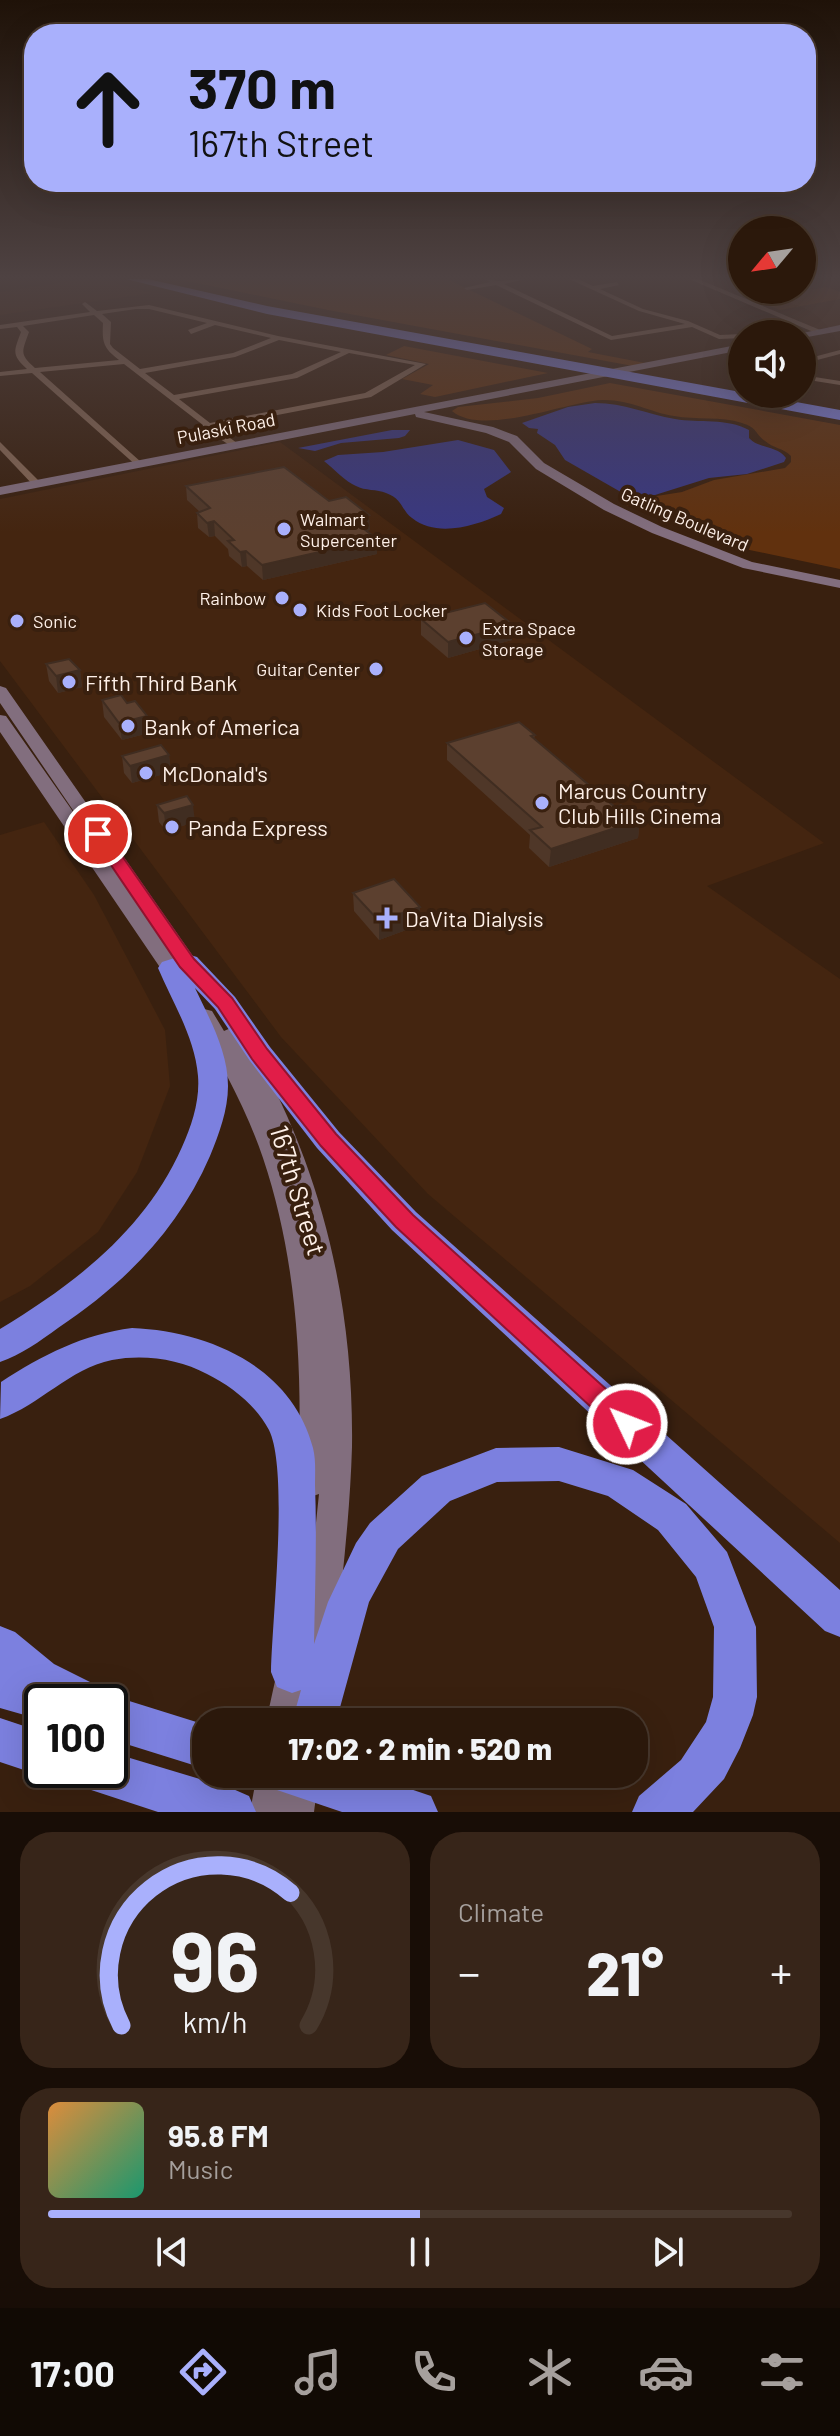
<!DOCTYPE html>
<html lang="en">
<head>
<meta charset="utf-8">
<style>
	body { margin:0; font-family:Barlow,sans-serif; background:#372519; color:#f1f3f6; height:100vh; display:flex; flex-direction:column; font-size:30px; white-space:nowrap }
	* { box-sizing:border-box; margin:0 }
	p { font-size:26px; color:#a6a09d }
	.icon { flex:none; width:44px; height:44px; fill:none; stroke:currentColor; stroke-width:2; stroke-linecap:round; stroke-linejoin:round }
	.map { position:relative; height:1812px; overflow:hidden }
	.side { display:flex; flex-direction:column; gap:20px; padding:20px; background:#180d06; flex:1 }
	.side>* { flex:none }
	.banner { position:absolute; left:24px; top:24px; width:792px; height:168px; border-radius:32px; box-shadow:0 8px 32px #0002,0 0 0 2px #47372c; background:#a9b0fc; color:#111; overflow:hidden }
	.needle { width:52px; rotate:241deg }
	.buttons { position:absolute; left:728px; top:216px; display:grid; gap:16px }
	.buttons a { display:grid; place-items:center; width:88px; height:88px; border-radius:50%; background:#2b180b; box-shadow:0 8px 32px #0002,0 0 0 2px #47372c; font-size:40px }
	.speed { position:absolute; left:24px; top:1684px; display:flex; gap:16px; font-size:40px; font-weight:700; text-align:center }
	.speed>* { display:grid; place-content:center; width:104px; height:104px; border-radius:50%; background:#2b180b; box-shadow:0 8px 32px #0002,0 0 0 2px #47372c; line-height:1 }
	.speed .limit { border:4px solid #111; border-radius:12px; background:#fff; color:#111 }
	.pin { position:absolute; display:grid; place-items:center; width:68px; height:68px; color:#fff; margin:-34px; border:4px solid #fff; border-radius:50%; box-shadow:0 2px 8px #0007 }
	.me { position:absolute; width:88px; margin:-44px; rotate:313deg; stroke-linejoin:round; filter:drop-shadow(0 0 6px #0008) }
	.turn { display:flex; align-items:center; gap:28px; height:168px; padding:0 32px; font-size:36px }
	.turn .icon { width:104px; height:104px; stroke-width:2.5 }
	.turn b { display:block; font-size:56px; line-height:68px }
	.big { font-size:60px; font-weight:800; line-height:1.1 }
	.side .tile { flex:1; display:flex; flex-direction:column; justify-content:center; gap:12px; min-width:0; padding:0 28px; border-radius:32px; background:#372519 }
	.side .dial { align-items:center; gap:0 }
	.dial svg { height:208px; overflow:visible; fill:none; stroke:#47372c; stroke-width:7; stroke-linecap:round; text-anchor:middle }
	.dial text { fill:#f1f3f6; stroke:none }
	.song { display:flex; align-items:center; gap:24px }
	.cover { width:96px; height:96px; border-radius:12px; background:linear-gradient(135deg,hsl(30 70% 55%),hsl(160 70% 35%)) }
	.played { height:8px; border-radius:4px; background:linear-gradient(90deg,#a9b0fc 50%,#47372c 50%) }
	.keys { display:flex; justify-content:space-around; direction:ltr }
	.heat { display:flex; justify-content:space-between; align-items:center; font-size:44px; direction:ltr }
	.side .tiles { flex:1; display:grid; gap:20px; grid-template-columns:1fr 1fr }
	.tile:last-child { grid-column:span 2 }
	.trip { position:absolute; left:192px; top:1708px; width:456px; height:80px; border-radius:32px; background:#2b180b; box-shadow:0 8px 32px #0002,0 0 0 2px #47372c; font-weight:800; line-height:80px; text-align:center }
	.menu { display:flex; height:128px; justify-content:space-around; align-items:center; background:#110a04; color:#a6a09d }
	.menu .icon { width:56px; height:56px }
	.menu .active { color:#a9b0fc }
	.menu b { font-size:36px; color:#f1f3f6 }
	.map>svg:first-child { display:block }
</style>
</head>
<body>
<div class="map">
<svg width="840" height="1812" viewBox="0 0 840 1812">
	<rect width="100%" height="100%" fill="#39200f"/>
	<g fill="#442510">
		<polygon points="84,279 99,279 152,293 0,315 0,292"/>
		<polygon points="695,279 742,279 742,290 802,290 802,279 840,279 840,326 818,329"/>
		<polygon points="280,442 824,843 707,886 840,979 840,1543 428,1194 281,1037 0,661 0,499"/>
		<polygon points="44,822 94,895 165,1030 170,1086 137,1172 98,1232 30,1286 0,1302 0,835"/>
	</g>
	<g fill="#61310e">
		<polygon points="177,279 447,279 592,349 588,352 645,363 633,366 328,310"/>
		<polygon points="826,287 840,292 840,299 780,310 755,300"/>
		<polygon points="404,346 548,373 435,397 420,394 433,385 402,379 429,364 386,355"/>
		<path d="M610,383L840,425V569L740,548L626,505L625,501L682,492L714,480L785,468L791,462V456C783,448 773,448 765,441C755,434 758,428 742,423C721,416 696,420 674,416C649,412 629,399 602,400C565,402 483,437 452,411L458,407L538,398Z"/>
	</g>
	<g fill="#393882">
		<path d="M595,403C624,403 647,414 675,419C699,423 727,418 749,430V438C759,449 776,445 786,458L784,462L747,474L709,478L655,495H626L565,460L555,445L537,433L538,429L529,428L522,423L568,407Z"/>
		<polygon points="392,430 410,430 405,436 399,438 341,443 315,451 298,448"/>
		<path d="M458,440L494,450L511,472L484,489L487,497L504,508L501,514C475,526 437,538 412,518C401,510 403,499 386,493C377,489 365,491 356,486C346,482 333,468 324,461L338,455L383,452Z"/>
	</g>
	<g fill="none" stroke-linecap="round" stroke-linejoin="round">
		<g fill="#856755" fill-rule="evenodd">
			<polygon points="485,279 498,281 526,279 504,284 612,336 685,324 639,311 569,279 578,279 593,286 617,282 619,285 600,289 643,309 688,321 720,335 742,334 743,334 742,338 719,339 692,327 611,340 496,285 467,290 464,288 490,282"/>
			<polygon points="689,279 698,279 825,332 818,334"/>
			<path d="M85,302L97,311L149,305L278,336L426,364L371,397L215,427L237,443V447L234,448L203,428V425L124,364L40,372L141,462V466L138,467L32,373L0,376V372L27,369C11,355 14,351 21,332L17,327L0,329V325L90,312L82,304ZM136,309H149L207,323L188,330L191,334L215,325L271,338L233,353L140,369L113,348L110,344L111,322L102,314ZM94,315L103,323C102,342 103,348 119,360L35,368C19,354 22,352 29,332L23,326ZM279,340L341,352L292,374L174,395L145,373L235,357ZM349,353L415,365L365,393L210,423L179,399L297,378Z"/>
			<polygon points="840,350 840,354 802,364 802,360"/>
			<polygon points="802,375 840,381 840,385 802,379"/>
			<polygon points="0,442 40,482 40,486 34,486 0,450"/>
		</g>
		<g fill="#826e7e" fill-rule="evenodd">
			<polygon points="840,325 840,331 802,338 802,334 798,334"/>
			<polygon points="742,344 742,350 424,412 493,427 517,436 544,463 614,504 662,527 752,562 840,580 840,588 743,568 652,533 604,510 536,469 509,442 486,433 416,417 415,414 0,495 0,487"/>
			<polygon points="0,686 6,688 204,972 208,977 204,982 192,983 190,988 174,988 0,732 0,715 6,716 109,863 0,703"/>
			<path d="M204,1009L212,1011L224,1031L233,1027L241,1029C319,1154 354,1299 352,1447C350,1514 342,1580 335,1647L331,1658L319,1663L307,1658L303,1647L319,1494L313,1496L302,1492L298,1483C303,1374 298,1262 263,1158C246,1108 220,1061 193,1016L196,1011Z"/>
			<polygon points="293,1650 305,1654 309,1666 300,1722 266,1722 281,1654"/>
			<polygon points="257,1774 319,1774 314,1812 250,1812"/>
		</g>
		<g fill="#7c80df" fill-rule="evenodd">
			<polygon points="126,279 148,279 267,306 840,410 840,420 267,314"/>
			<path d="M187,954L197,957L235,997L270,1047L339,1132L416,1212L840,1590V1637L825,1631L392,1230L317,1148L250,1061L215,1009L195,988C209,1018 228,1051 228,1086C228,1110 219,1134 210,1156C178,1230 124,1284 58,1328C40,1341 21,1355 0,1362V1329C76,1283 145,1230 182,1147C192,1125 200,1100 198,1076C195,1038 173,1003 158,968L162,962Z"/>
			<path d="M132,1328C209,1331 292,1367 313,1448C316,1460 315,1473 315,1485C317,1538 315,1591 314,1644L328,1602L356,1543L370,1523L422,1476L496,1448L559,1447L633,1470L686,1504L727,1552L756,1627L757,1697L753,1715L740,1748L724,1779L693,1812H632L639,1796L681,1760L706,1722L713,1697L714,1627L696,1577L658,1530L608,1496L559,1481L497,1482L450,1501L398,1549L369,1602L336,1722H292L301,1690L292,1693L277,1687L271,1672C272,1620 289,1471 269,1430C256,1405 231,1386 207,1374C179,1359 144,1354 112,1360C69,1369 40,1405 0,1419L1,1382C42,1355 84,1334 132,1328Z"/>
			<polygon points="0,1626 15,1632 54,1664 100,1687 105,1697 110,1695 206,1725 206,1769 110,1739 110,1702 42,1702 42,1720 0,1708"/>
			<polygon points="0,1718 42,1732 42,1770 57,1770 42,1776 0,1762"/>
			<polygon points="110,1752 233,1789 249,1796 256,1812 158,1812 79,1786 72,1770 110,1770"/>
			<polygon points="270,1774 366,1774 431,1796 438,1812 342,1812 277,1790"/>
		</g>
	</g>
	<g fill="#4f3728">
		<polygon points="186,486 329,501 370,530 366,531 377,554 263,580 247,566 242,567 229,556 228,549 215,536 209,537 198,528 197,513 200,512 187,500"/>
		<polygon points="421,619 513,625 512,640 448,658 421,635"/>
		<polygon points="46,664 80,670 82,687 58,693 49,681"/>
		<polygon points="102,700 127,703 149,733 122,740 104,717"/>
		<polygon points="535,735 534,739 615,807 640,820 638,838 549,867 529,848 530,835 447,760 447,743"/>
		<polygon points="169,755 171,772 132,783 124,773 122,756"/>
		<polygon points="157,805 195,822 166,831 159,822"/>
		<polygon points="353,893 420,925 379,940 354,911"/>
	</g>
	<g fill="#402d21">
		<polygon points="369,515 370,530 352,534 351,519"/>
		<polygon points="214,521 215,536 209,537 207,523"/>
		<polygon points="377,539 377,554 263,580 262,565"/>
		<polygon points="246,551 247,566 242,567 240,552"/>
		<polygon points="513,625 512,640 448,658 448,642"/>
		<polygon points="80,670 82,687 58,693 56,676"/>
		<polygon points="147,716 149,733 122,740 119,723"/>
		<polygon points="169,755 171,772 132,783 130,766"/>
		<polygon points="193,805 195,822 166,831 164,813"/>
		<polygon points="640,820 638,838 549,867 551,849"/>
		<polygon points="420,907 420,925 379,940 379,921"/>
	</g>
	<g fill="#5c402f" stroke="#402d21" stroke-width="2">
		<polygon points="284,467 329,501 346,497 369,515 351,519 377,539 262,565 246,551 240,552 228,541 234,540 214,521 207,523 197,513 210,508 186,486"/>
		<polygon points="485,603 513,625 448,642 421,619"/>
		<polygon points="69,659 80,670 56,676 46,664"/>
		<polygon points="121,695 127,703 135,701 147,716 119,723 102,700"/>
		<polygon points="519,722 535,735 531,736 615,807 621,805 640,820 551,849 530,830 542,827 447,743"/>
		<polygon points="161,745 169,755 130,766 122,756"/>
		<polygon points="187,796 193,805 164,813 157,805"/>
		<polygon points="394,879 420,907 379,921 353,893"/>
	</g>
	<linearGradient id="sky" x2="0" y2="1"><stop stop-color="#1f1208"/><stop offset="0.52" stop-color="#4e4242"/><stop offset="1" stop-color="#4e4242" stop-opacity="0"/></linearGradient>
	<rect width="840" height="533" fill="url(#sky)"/>
	<polygon fill="#e11d48" stroke="#92132f" stroke-width="2" points="98,829 104,830 194,959 232,998 267,1049 336,1134 413,1215 636,1416 640,1424 636,1432 627,1436 618,1432 396,1227 321,1146 252,1059 218,1007 180,967 90,834"/>
	<g fill="#a9b0fc" stroke="#39200f" stroke-width="3">
		<circle cx="284" cy="529" r="8"/>
		<circle cx="282" cy="598" r="8"/>
		<circle cx="300" cy="610" r="8"/>
		<circle cx="17" cy="621" r="8"/>
		<circle cx="466" cy="638" r="8"/>
		<circle cx="376" cy="669" r="8"/>
		<circle cx="69" cy="682" r="8"/>
		<circle cx="128" cy="726" r="8"/>
		<circle cx="146" cy="773" r="8"/>
		<circle cx="542" cy="803" r="8"/>
		<circle cx="172" cy="827" r="8"/>
		<path d="M383 906h8v8h8v8h-8v8h-8v-8h-8v-8h8z"/>
	</g>
	<g text-anchor="middle" dominant-baseline="central" stroke-width="8" stroke-linejoin="round" paint-order="stroke">
		<g font-size="18" fill="#fef0e8" stroke="#39200f">
			<text transform="translate(226 428) rotate(-11)">Pulaski Road</text>
			<text transform="translate(685 519) rotate(23)">Gatling Boulevard</text>
		</g>
		<g font-size="18" fill="#fef0e8" stroke="#39200f" text-anchor="start">
			<text x="300" y="519">Walmart<tspan x="300" dy="21">Supercenter</tspan></text>
			<text x="266" y="598" text-anchor="end">Rainbow</text>
			<text x="316" y="610">Kids Foot Locker</text>
			<text x="33" y="621">Sonic</text>
			<text x="482" y="628">Extra Space<tspan x="482" dy="21">Storage</tspan></text>
			<text x="360" y="669" text-anchor="end">Guitar Center</text>
		</g>
		<g font-size="22" fill="#fef0e8" stroke="#39200f" text-anchor="start">
			<text x="85" y="682">Fifth Third Bank</text>
			<text x="144" y="726">Bank of America</text>
			<text x="162" y="773">McDonald's</text>
			<text x="558" y="790">Marcus Country<tspan x="558" dy="25">Club Hills Cinema</tspan></text>
			<text x="188" y="827">Panda Express</text>
			<text x="405" y="918">DaVita Dialysis</text>
		</g>
		<g font-size="26" fill="#fef0e8" stroke="#39200f">
			<text transform="translate(299 1190) rotate(73)">167th Street</text>
		</g>
	</g>
</svg>
<div class="buttons">
<a><svg class="needle" viewBox="-14 -14 28 28"><path d="M0-13l5 13h-10z" fill="#e53935"/><path d="M0 13l5-13h-10z" fill="#a6a09d"/></svg></a>
<a><svg class="icon" aria-label="sound" viewBox="0 0 24 24"><path d="M4 9h4l5-4v14l-5-4H4zM17 9q2 3 0 6"/></svg></a>
</div>
<div class="speed"><div class="limit">100</div></div>
<div class="pin" style="left:98px;top:834px;background:#d93025"><svg class="icon" aria-label="arrive" viewBox="0 0 24 24"><path d="M6 21V4h12l-3 4 3 4H6"/></svg></div>
<svg class="me" style="left:627px;top:1424px" viewBox="-20 -20 40 40"><circle r="17" fill="#e11d48" stroke="#fff" stroke-width="3"/><path d="M0-11L8 9 0 5-8 9z" fill="#fff"/></svg>
<div class="trip">17:02 · 2 min · 520 m</div>
<div class="banner">
<div class="turn"><svg class="icon" aria-label="ahead" viewBox="0 0 24 24"><path d="M12 20V5M6 11l6-6 6 6"/></svg><div><b>370 m</b>167th Street</div></div>
</div>
</div>
<section class="side">
<div class="tiles">
<div class="tile dial"><svg viewBox="0 0 100 80">
<path d="M14 69A42 42 0 1 1 86 69"/>
<path d="M14 69A42 42 0 0 1 79 18" stroke="#a9b0fc"/>
<text x="50" y="56" font-size="32" font-weight="700">96</text>
<text x="50" y="72" font-size="11">km/h</text>
</svg></div>
<div class="tile"><p>Climate</p>
<div class="heat"><a>−</a><b class="big">21°</b><a>+</a></div>
</div>
<div class="tile">
<div class="song"><i class="cover"></i><div><b>95.8 FM</b><p>Music</p></div></div>
<div class="played"></div>
<div class="keys"><svg class="icon" aria-label="previous" viewBox="0 0 24 24"><path d="M18 5L8 12l10 7zM5 5v14"/></svg><svg class="icon" aria-label="pause" viewBox="0 0 24 24"><path d="M8 5v14M16 5v14"/></svg><svg class="icon" aria-label="next" viewBox="0 0 24 24"><path d="M6 5l10 7-10 7zM19 5v14"/></svg></div>
</div>
</div>
</section>
<nav class="menu">
<b>17:00</b>
<svg class="icon active" aria-label="directions" viewBox="0 0 24 24"><path d="M12 3l9 9-9 9-9-9zM9 14v-3h6M13 9l2 2-2 2"/></svg>
<svg class="icon" aria-label="music" viewBox="0 0 24 24"><path d="M9 18V5l10-2v13"/><circle cx="6" cy="18" r="3"/><circle cx="16" cy="16" r="3"/></svg>
<svg class="icon" aria-label="phone" viewBox="0 0 24 24"><path d="M5 4h4l2 5-3 2q2 4 5 5l2-3 5 2v4C11 20 4 13 5 4z"/></svg>
<svg class="icon" aria-label="climate" viewBox="0 0 24 24"><path d="M12 3v18M4 7l16 10M4 17L20 7"/></svg>
<svg class="icon" aria-label="car" viewBox="0 0 24 24"><path d="M5 17H2v-5l4-1 3-4h7l3 4 3 1v5h-3M9 17h6M6 11h13"/><circle cx="7" cy="17" r="2"/><circle cx="17" cy="17" r="2"/></svg>
<svg class="icon" aria-label="filters" viewBox="0 0 24 24"><path d="M4 7h16M4 17h16"/><circle cx="9" cy="7" r="2"/><circle cx="15" cy="17" r="2"/></svg>
</nav>
</body>
</html>
